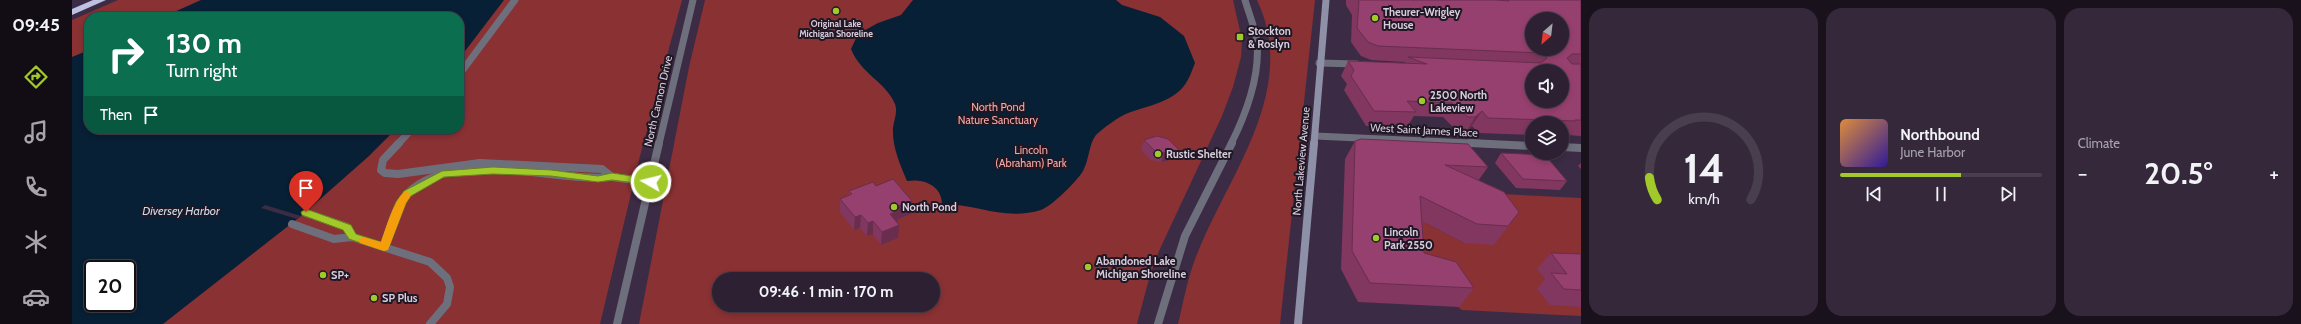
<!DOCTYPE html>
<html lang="en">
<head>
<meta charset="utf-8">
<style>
	body { margin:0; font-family:Cabin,sans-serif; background:#35283b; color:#f1f3f6; height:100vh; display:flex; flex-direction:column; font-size:15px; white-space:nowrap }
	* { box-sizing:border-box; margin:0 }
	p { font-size:13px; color:#a7a3ac }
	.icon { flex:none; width:22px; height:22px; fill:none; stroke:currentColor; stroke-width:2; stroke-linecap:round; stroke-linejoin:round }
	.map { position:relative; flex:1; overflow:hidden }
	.drawer { display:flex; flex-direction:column; gap:8px; padding:8px; background:#19121c; width:720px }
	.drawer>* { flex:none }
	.guide { position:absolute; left:12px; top:12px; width:380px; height:122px; border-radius:16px; box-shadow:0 2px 6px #0003,0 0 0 1px #483e4e; background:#0b6e4f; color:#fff; overflow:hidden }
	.needle { width:26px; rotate:208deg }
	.buttons { position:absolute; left:1453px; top:12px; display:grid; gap:8px }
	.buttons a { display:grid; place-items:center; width:44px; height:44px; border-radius:50%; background:#2d2033; box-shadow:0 2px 6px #0003,0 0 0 1px #483e4e; font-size:20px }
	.speed { position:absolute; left:12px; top:260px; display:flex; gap:8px; font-size:20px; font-weight:700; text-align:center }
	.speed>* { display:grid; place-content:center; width:52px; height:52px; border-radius:50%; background:#2d2033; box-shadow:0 2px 6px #0003,0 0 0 1px #483e4e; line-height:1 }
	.speed .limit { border:2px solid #111; border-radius:6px; background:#fff; color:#111 }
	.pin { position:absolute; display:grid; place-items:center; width:34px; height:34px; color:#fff; margin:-41px -17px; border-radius:50% 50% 50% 0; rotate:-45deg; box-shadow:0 0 4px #0007 }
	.pin .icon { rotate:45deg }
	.me { position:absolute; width:44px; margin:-22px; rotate:278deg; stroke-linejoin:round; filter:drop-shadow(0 0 3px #0008) }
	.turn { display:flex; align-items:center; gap:14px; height:84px; padding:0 16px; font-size:18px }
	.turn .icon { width:52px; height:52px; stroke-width:2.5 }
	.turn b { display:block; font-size:28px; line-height:34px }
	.then { display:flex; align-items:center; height:38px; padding:0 16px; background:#0003; gap:8px; font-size:15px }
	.big { font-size:30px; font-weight:700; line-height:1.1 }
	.drawer .tile { flex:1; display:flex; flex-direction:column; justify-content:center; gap:6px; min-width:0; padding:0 14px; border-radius:16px; background:#35283b }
	.drawer .dial { align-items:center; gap:0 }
	.dial svg { height:104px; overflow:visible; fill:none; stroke:#483e4e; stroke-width:7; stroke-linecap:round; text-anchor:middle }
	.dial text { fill:#f1f3f6; stroke:none }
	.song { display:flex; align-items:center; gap:12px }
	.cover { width:48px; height:48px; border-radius:6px; background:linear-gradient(135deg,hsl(30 70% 55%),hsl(250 70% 35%)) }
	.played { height:4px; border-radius:2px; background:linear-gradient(90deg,#a1c92a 60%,#483e4e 60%) }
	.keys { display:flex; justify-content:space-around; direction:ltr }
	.heat { display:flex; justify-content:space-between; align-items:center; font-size:22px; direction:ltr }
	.drawer .tiles { flex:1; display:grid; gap:8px; grid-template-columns:repeat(3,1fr) }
	.trip { position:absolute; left:640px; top:272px; width:228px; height:40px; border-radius:20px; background:#2d2033; box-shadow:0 2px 6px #0003,0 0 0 1px #483e4e; font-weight:700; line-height:40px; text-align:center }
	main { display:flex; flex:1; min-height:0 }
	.dock { display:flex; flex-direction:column; width:72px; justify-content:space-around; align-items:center; background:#120d14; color:#a7a3ac }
	.dock .icon { width:28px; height:28px }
	.dock .current { color:#a1c92a }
	.dock b { font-size:18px; color:#f1f3f6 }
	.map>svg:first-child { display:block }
</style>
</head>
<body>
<main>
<nav class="dock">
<b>09:45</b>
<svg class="icon current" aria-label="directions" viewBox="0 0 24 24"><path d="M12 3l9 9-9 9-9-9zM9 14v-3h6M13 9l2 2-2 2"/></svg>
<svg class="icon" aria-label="music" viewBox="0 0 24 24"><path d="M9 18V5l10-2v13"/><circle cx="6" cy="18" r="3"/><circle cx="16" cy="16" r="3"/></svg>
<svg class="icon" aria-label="phone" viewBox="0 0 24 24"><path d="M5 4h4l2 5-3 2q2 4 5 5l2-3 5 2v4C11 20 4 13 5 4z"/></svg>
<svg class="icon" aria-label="climate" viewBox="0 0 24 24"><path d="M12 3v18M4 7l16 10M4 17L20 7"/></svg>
<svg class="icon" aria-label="car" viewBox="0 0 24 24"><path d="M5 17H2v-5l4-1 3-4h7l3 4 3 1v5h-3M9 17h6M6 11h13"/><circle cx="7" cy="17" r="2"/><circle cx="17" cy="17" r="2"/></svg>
</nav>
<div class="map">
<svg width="1509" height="324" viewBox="0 0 1509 324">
	<rect width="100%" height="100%" fill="#3c2b44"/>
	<g fill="#8a3133" fill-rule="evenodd">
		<path d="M46,0H610L568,156L528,324H0V20ZM17,17H387V129H17ZM21,269H55V303H21Z"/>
		<path d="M633,0H1161L1170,40L1169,57L1161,87L1150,116L1087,251L1078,275L1065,324H567L617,67ZM647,279H861V305H647Z"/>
		<path d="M1185,0H1243L1208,324H1106C1111,303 1115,282 1122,262C1152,179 1229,93 1185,0Z"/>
		<polygon points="1389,192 1509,198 1509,270 1466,269 1481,290 1509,307 1509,316 1390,310 1339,271 1344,209 1354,223 1392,243"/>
	</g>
	<g fill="#072035" fill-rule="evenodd">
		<polygon points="129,0 432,0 387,59 387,17 91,17"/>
		<path d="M841,0H1044L1050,5L1088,17L1112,36L1123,63C1120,70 1118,77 1114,83C1102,102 1075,106 1056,113C1046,117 1033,127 1025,134C1017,142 1017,161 1011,171C1005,181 980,206 969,210C933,221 905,204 870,204C870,186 852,178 835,181C828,164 820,147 821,128C822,119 826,113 823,104C814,82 789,74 779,49L786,34L806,23L829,15Z"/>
		<path d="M17,50V129H324L297,156L229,216L91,324H0V57ZM21,269H55V303H21Z"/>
	</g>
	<polygon fill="#3c2b44" points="193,205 229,216 225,219 189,208"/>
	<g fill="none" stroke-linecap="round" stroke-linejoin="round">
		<g stroke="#6e6f7d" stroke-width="7">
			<polyline points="387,75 443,0"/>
			<polyline points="326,144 340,129"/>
		</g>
		<g stroke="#6e6f7d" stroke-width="8">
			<polyline points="327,143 311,160 309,170 313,173 326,174 408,163 530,169 540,177 579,182"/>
			<polyline points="234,213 275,227 280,237"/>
			<polyline points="220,224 262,239 280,237 358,262 375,278 378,287 375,304 358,324"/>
			<path d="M312,247C318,230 322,207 335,194C383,146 481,183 540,177"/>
		</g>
		<g stroke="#6e6f7d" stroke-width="7">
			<polyline points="1247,63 1285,64"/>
			<polyline points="1243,136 1420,144"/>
			<polyline points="587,144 621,0"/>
			<path d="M1159,144C1174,114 1188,76 1185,42C1183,28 1177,14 1173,0"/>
		</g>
		<g stroke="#6e6f7d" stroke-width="8">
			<polyline points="1398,143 1460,146"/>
			<polyline points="1490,147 1509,148"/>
			<polyline points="545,324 587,143"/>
			<polyline points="1086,324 1113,236 1160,143"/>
		</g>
		<polyline stroke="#8e90a7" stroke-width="7" points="1242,144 1254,0"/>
		<polyline stroke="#8e90a7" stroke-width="8" points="1226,324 1242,143"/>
		<polygon fill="#bec1e4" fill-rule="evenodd" points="21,0 34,0 0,15 0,9"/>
	</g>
	<g fill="#81375f">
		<polygon points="1274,0 1509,0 1509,136 1494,135 1493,136 1490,136 1490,123 1460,123 1460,135 1406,133 1400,126 1394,132 1386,132 1371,117 1342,116 1335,127 1294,126 1272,90 1275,84 1269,76 1276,61 1332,63 1333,62 1299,60 1289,56 1279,42 1280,15 1274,5"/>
		<polygon points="1072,140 1107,150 1103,159 1089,162 1079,160 1069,150"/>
		<polygon points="1283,141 1416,167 1406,181 1447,212 1422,245 1392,243 1350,221 1352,253 1402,288 1387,307 1286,302 1269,269 1273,159"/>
		<polygon points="1429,153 1495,181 1488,190 1444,188 1423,163"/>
		<polygon points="1509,163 1509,169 1506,166"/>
		<polygon points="804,186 840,201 839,214 826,219 826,238 809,245 801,234 795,236 788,228 782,230 768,212 768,199 777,195 777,191"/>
		<polygon points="1479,253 1509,254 1509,307 1478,305 1465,289 1473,279 1465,269"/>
	</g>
	<g fill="#692d4e">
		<polygon points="1410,111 1400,126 1394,132 1403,117"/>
		<polygon points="1107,150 1103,159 1089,162 1092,153"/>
		<polygon points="840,201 839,214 826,219 825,224 818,214 823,207"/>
		<polygon points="789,215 788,228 782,230 783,217"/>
		<polygon points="801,221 801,234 795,236 796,223"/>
		<polygon points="827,225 826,238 809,245 810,232"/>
	</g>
	<g fill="#96406f" stroke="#692d4e" fill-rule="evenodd">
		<path d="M1286,0H1424L1437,1L1436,0H1509V54H1500L1495,58L1500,64H1509V120H1503L1504,121L1416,118L1410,111L1403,117H1396L1380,103L1335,101L1344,112L1302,111L1279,76L1282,70L1276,61L1355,64L1336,57L1469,63L1475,58L1470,53L1306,46L1296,42L1285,28L1287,2ZM1460,19H1490V49H1460ZM1460,71H1490V101H1460Z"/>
		<polygon points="1085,136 1096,139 1107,150 1092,153 1082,150 1072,140"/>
		<polygon points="1289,139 1396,144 1416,167 1373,165 1432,192 1447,212 1436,226 1405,224 1348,196 1352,253 1384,262 1402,288 1298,283 1280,251 1283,141"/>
		<polygon points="1429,153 1473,155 1495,181 1451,179"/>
		<polygon points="821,179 840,201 823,207 826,211 818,214 827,225 810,232 801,221 796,223 789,215 783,217 768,199 780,194 777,191 801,182 804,186"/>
		<polygon points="1479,253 1509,254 1509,290 1492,289 1479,273 1495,274"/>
	</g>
	<polygon fill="#a1c92a" stroke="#69831b" points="421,167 479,170 526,176 540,173 579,179 583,182 579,185 540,180 526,182 479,176 421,174 372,177 339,196 334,203 317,247 312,251 277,239 271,230 230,215 229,212 234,209 279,225 284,234 309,242 324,202 332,191 370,171"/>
	<path fill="#f59e0b" d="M335,191L339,195L334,203L316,250L312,251L288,243L286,240L291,237L309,242C313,231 323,195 335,191Z"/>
	<g fill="#a1c92a" stroke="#1f1723" stroke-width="1.5">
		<circle cx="764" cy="11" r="4"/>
		<circle cx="1303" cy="18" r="4"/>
		<rect x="1164" y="33" width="8" height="8" rx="2"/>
		<circle cx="1350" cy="101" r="4"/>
		<circle cx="1086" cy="154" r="4"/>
		<circle cx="822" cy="207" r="4"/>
		<circle cx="1304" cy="238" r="4"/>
		<circle cx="1016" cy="267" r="4"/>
		<circle cx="251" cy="275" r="4"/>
		<circle cx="302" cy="298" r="4"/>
	</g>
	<g text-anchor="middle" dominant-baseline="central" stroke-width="4" stroke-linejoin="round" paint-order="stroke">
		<g font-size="9" font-weight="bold" fill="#d8cddd" stroke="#1f1723">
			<text x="764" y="23">Original Lake<tspan x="764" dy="10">Michigan Shoreline</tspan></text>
		</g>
		<g font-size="11" font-weight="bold" fill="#d8cddd" stroke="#1f1723" text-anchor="start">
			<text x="1311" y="12">Theurer-Wrigley<tspan x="1311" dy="13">House</tspan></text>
			<text x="1176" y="31">Stockton<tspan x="1176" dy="13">&amp; Roslyn</tspan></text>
			<text x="1358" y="95">2500 North<tspan x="1358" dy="13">Lakeview</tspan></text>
			<text x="1094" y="154">Rustic Shelter</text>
			<text x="830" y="207">North Pond</text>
			<text x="1312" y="232">Lincoln<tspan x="1312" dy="13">Park 2550</tspan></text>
			<text x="1024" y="261">Abandoned Lake<tspan x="1024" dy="13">Michigan Shoreline</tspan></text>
			<text x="259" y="275">SP+</text>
			<text x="310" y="298">SP Plus</text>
		</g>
		<g font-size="11" fill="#d8cddd" stroke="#1f1723">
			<text transform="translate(586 101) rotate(-77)">North Cannon Drive</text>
			<text transform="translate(1352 130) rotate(3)">West Saint James Place</text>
			<text transform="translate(1229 161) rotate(-85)">North Lakeview Avenue</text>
		</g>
		<g font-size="11" fill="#f8a8a4" stroke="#1f1723">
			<text x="926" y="107">North Pond<tspan x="926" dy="13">Nature Sanctuary</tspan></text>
			<text x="959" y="150">Lincoln<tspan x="959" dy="13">(Abraham) Park</tspan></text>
		</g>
		<g font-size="12" font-style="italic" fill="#c8dbed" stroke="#1f1723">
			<text x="109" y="210">Diversey Harbor</text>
		</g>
	</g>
</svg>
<div class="buttons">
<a><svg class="needle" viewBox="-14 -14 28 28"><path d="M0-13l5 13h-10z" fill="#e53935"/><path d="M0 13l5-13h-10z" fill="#a7a3ac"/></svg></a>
<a><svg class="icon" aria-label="sound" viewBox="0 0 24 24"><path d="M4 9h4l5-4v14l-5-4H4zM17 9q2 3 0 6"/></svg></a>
<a><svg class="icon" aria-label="layers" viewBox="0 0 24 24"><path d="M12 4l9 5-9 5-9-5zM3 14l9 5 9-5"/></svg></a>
</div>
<div class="speed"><div class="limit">20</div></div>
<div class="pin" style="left:234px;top:212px;background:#d93025"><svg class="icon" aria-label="arrive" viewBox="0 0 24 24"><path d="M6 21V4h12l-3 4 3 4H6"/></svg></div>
<svg class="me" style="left:579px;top:182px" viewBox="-20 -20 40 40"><circle r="17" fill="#a1c92a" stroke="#fff" stroke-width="3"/><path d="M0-11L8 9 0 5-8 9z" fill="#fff"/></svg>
<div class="trip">09:46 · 1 min · 170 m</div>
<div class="guide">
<div class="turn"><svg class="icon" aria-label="right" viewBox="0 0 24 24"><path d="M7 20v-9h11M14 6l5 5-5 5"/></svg><div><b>130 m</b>Turn right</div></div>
<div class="then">Then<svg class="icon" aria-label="arrive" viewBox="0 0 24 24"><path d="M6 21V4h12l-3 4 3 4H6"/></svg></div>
</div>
</div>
<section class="drawer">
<div class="tiles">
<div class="tile dial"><svg viewBox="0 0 100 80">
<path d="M14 69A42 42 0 1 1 86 69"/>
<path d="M14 69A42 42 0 0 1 8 52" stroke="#a1c92a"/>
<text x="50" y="56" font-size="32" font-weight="700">14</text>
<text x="50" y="72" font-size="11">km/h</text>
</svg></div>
<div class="tile">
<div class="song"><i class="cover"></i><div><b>Northbound</b><p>June Harbor</p></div></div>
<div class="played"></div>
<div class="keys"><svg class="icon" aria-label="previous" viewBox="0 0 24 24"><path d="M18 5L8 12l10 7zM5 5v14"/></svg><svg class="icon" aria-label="pause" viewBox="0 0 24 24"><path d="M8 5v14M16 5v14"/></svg><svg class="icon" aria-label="next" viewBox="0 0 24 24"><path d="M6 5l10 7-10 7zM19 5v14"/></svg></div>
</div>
<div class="tile"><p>Climate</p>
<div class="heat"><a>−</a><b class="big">20.5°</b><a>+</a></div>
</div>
</div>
</section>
</main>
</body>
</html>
